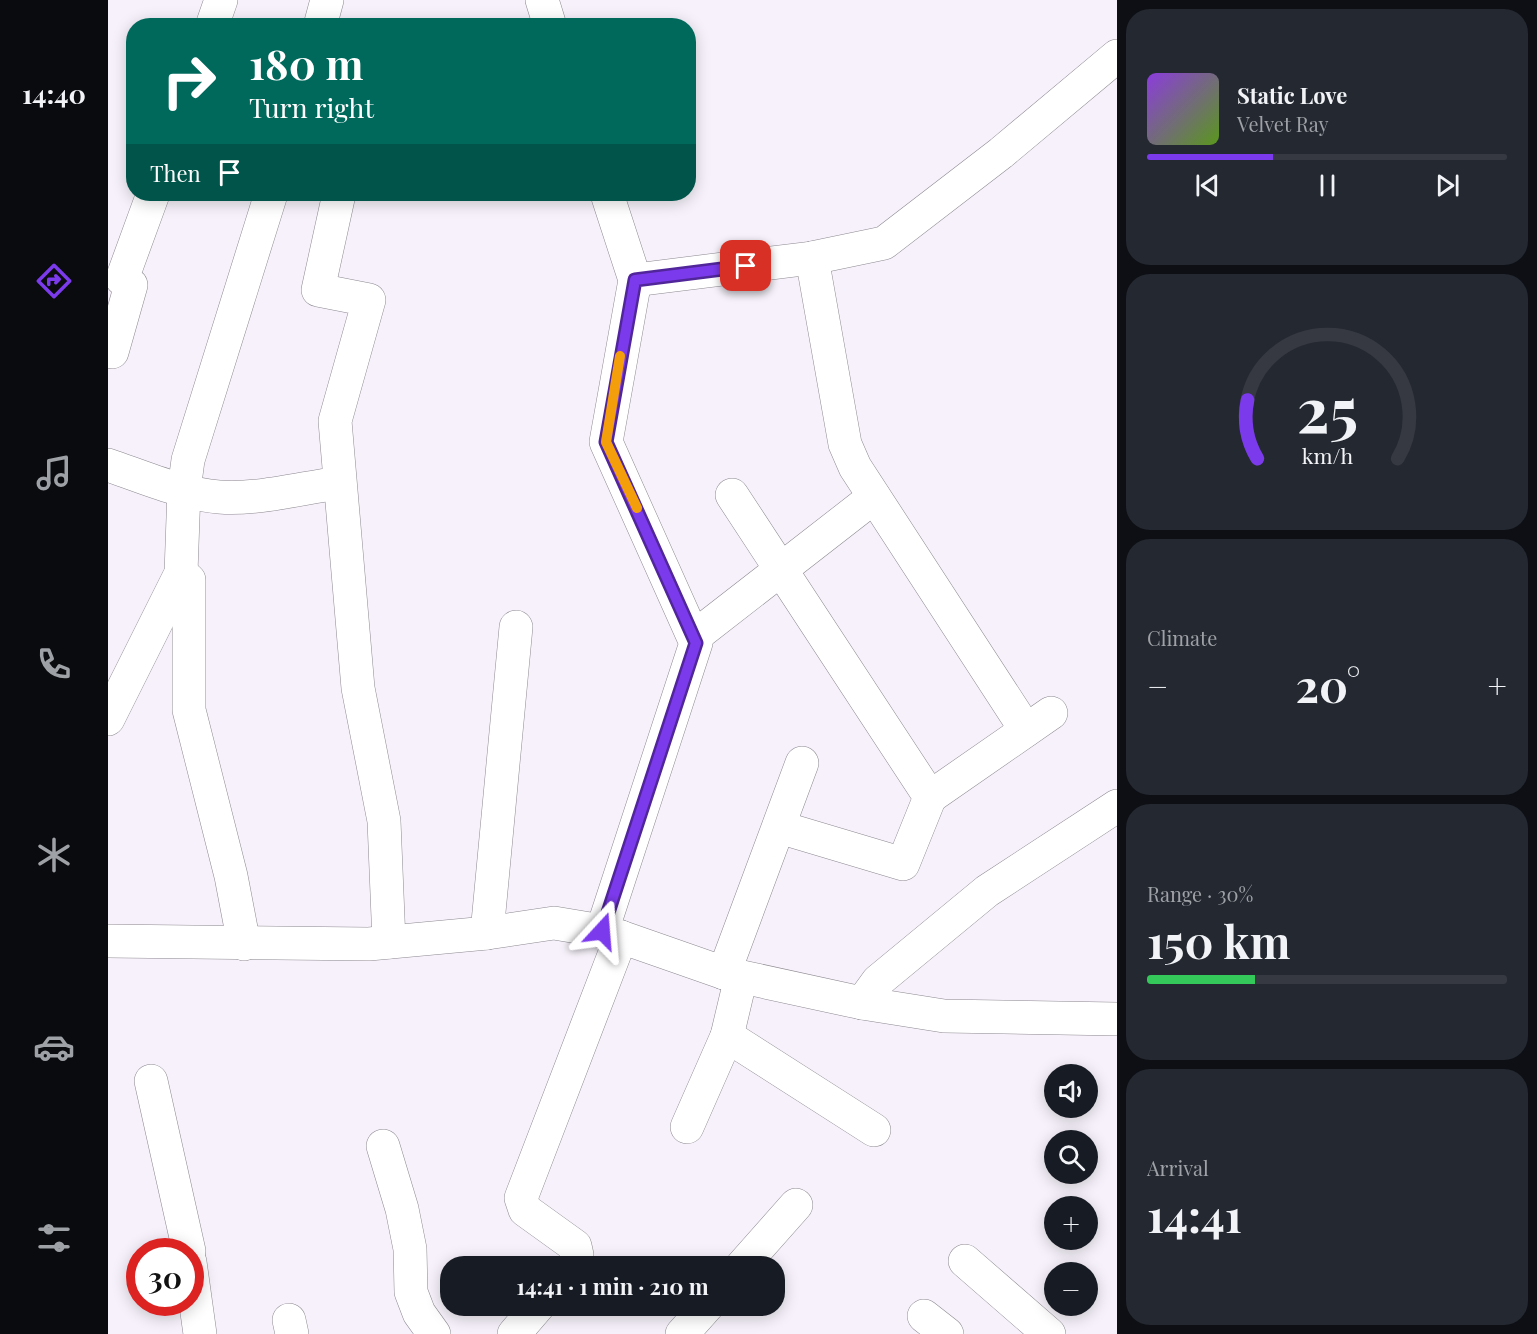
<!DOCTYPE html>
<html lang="en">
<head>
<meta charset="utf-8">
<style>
	body { margin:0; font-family:"Playfair Display",serif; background:#242831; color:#f1f3f6; height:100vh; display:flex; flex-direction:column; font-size:22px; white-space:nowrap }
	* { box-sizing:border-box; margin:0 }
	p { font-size:20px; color:#9ea1a6 }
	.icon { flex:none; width:33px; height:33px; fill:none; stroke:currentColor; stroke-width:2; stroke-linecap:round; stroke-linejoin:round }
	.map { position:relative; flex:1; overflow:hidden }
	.details { display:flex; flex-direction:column; gap:9px; padding:9px; background:#0d0f14; width:420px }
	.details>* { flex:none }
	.top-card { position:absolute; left:18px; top:18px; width:570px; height:183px; border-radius:24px; box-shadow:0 3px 15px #0003; background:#00695c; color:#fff; overflow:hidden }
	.fabs { position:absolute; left:936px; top:1064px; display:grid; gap:12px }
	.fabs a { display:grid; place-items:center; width:54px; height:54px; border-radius:50%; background:#171b24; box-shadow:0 3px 15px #0003; font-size:30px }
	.speed { position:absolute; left:18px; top:1238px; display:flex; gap:12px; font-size:30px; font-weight:700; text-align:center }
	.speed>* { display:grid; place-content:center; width:78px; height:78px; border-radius:50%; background:#171b24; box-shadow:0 3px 15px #0003; line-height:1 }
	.speed .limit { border:9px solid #d22; background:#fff; color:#111 }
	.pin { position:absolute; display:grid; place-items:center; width:51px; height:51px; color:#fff; margin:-26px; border-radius:12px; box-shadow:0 3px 9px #0006 }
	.me { position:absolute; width:66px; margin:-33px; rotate:19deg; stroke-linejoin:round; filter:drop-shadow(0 0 4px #0008) }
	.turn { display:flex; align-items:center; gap:21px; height:126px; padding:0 24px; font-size:27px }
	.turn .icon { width:78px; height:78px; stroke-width:2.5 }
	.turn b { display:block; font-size:42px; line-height:51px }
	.then { display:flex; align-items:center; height:57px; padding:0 24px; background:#0003; gap:12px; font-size:22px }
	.big { font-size:45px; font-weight:700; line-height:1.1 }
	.details .card { flex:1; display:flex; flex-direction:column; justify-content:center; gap:9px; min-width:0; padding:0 21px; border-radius:24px; background:#242831 }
	.details .dial { align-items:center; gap:0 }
	.dial svg { height:156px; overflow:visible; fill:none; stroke:#363941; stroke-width:7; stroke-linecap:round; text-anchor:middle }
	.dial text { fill:#f1f3f6; stroke:none }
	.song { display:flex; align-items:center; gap:18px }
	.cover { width:72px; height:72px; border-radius:9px; background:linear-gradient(135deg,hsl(270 70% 55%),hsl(90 70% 35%)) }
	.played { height:6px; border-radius:3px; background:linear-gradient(90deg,#7c3aed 35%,#363941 35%) }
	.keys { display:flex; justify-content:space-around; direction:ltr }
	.heat { display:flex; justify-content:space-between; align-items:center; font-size:33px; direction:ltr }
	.charge { height:9px; border-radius:4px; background:linear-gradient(90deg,#34c759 30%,#363941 0) }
	.trip { position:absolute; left:332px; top:1256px; width:345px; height:60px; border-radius:24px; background:#171b24; box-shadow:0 3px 15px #0003; font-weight:700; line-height:60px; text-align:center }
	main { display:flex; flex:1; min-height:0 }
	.menu { display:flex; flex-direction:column; width:108px; justify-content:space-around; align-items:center; background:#090b0e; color:#9ea1a6 }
	.menu .icon { width:42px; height:42px }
	.menu .current { color:#7c3aed }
	.menu b { font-size:27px; color:#f1f3f6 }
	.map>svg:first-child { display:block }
</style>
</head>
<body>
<main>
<nav class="menu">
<b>14:40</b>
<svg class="icon current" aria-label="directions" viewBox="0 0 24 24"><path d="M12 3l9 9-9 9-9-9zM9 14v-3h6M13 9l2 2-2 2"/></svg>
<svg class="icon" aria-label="music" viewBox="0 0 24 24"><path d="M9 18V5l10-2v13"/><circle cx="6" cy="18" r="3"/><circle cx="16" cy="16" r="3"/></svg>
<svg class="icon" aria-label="phone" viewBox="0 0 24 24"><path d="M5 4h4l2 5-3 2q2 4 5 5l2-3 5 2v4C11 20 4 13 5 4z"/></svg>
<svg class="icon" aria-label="climate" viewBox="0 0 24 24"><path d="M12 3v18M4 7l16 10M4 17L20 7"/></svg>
<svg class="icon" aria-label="car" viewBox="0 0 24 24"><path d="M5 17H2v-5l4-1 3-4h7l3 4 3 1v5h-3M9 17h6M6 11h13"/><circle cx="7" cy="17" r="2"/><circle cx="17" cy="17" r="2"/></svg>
<svg class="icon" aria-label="filters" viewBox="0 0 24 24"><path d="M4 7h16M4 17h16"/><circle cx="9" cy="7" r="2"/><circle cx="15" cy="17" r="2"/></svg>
</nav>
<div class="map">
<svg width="1009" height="1334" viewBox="0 0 1009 1334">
	<rect width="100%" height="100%" fill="#f6f1fa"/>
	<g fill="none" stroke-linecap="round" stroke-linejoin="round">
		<defs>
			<g id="minor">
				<polyline points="434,0 442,26"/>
				<polyline points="104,26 113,0"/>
				<polyline points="212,26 219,0"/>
				<polyline points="231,194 210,290 261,300 227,421 250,688 276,821 281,942"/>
				<polyline points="704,258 737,444 747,467 918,730"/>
				<polyline points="527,280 704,258 776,243 893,153 1009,56"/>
				<polyline points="4,352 23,285 14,279 45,194"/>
				<path d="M0,465C35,477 74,494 111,497C150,500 193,488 231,483"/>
				<polyline points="624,495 822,797 795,864 671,827"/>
				<polyline points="73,573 81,580 81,710 123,876 136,944"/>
				<polyline points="586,637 766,497"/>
				<polyline points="0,719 73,573 76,490 80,460 163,194"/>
				<polyline points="822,797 943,713"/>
				<polyline points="379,933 408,627"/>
				<polyline points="513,937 616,973 754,1003 836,1016 1009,1019"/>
				<polyline points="0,941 261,944 379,933 446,923 494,931"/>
				<polyline points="616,973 694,763"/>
				<polyline points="754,1003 770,981 879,891 1009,806"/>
				<polyline points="619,1036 766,1130"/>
				<polyline points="43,1081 81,1251"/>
				<polyline points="579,1127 619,1036 633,977"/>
				<polyline points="275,1146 294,1209 302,1249 303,1292 311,1313 326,1334"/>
				<polyline points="857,1261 941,1334"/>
				<polyline points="82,1262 92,1334"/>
				<polyline points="466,1266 469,1255 467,1246 417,1210 413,1198 513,937 494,931 588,643 498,442 527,280 499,194"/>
				<polyline points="634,1266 688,1205"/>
				<polyline points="816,1316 839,1334"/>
				<polyline points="181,1320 184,1334"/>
				<polyline points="406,1334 431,1305"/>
				<polyline points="574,1334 600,1305"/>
			</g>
		</defs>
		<use href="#minor" stroke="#8e8991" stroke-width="34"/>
		<use href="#minor" stroke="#fff" stroke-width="33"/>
	</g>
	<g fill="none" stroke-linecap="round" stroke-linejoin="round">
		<defs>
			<polyline id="route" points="494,931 588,643 498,442 527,280 638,266"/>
		</defs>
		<use href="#route" stroke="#51269a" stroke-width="15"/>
		<use href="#route" stroke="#7c3aed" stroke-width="10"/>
		<polyline stroke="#f59e0b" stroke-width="10" points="512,356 498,442 529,508"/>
	</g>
</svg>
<div class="fabs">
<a><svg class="icon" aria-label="sound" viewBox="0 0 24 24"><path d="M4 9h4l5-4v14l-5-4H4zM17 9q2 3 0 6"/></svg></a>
<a><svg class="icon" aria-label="search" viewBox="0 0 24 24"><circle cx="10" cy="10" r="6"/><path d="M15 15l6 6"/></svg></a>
<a>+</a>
<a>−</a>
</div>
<div class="speed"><div class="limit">30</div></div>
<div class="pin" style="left:638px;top:266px;background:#d93025"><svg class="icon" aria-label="arrive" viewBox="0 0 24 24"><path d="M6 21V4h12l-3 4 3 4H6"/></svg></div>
<svg class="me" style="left:494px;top:931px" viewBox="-20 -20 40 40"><path d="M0-17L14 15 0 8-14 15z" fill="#7c3aed" stroke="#fff" stroke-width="4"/></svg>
<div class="trip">14:41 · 1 min · 210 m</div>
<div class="top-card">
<div class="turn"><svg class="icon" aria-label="right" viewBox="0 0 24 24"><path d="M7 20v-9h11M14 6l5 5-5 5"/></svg><div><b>180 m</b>Turn right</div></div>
<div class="then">Then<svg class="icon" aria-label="arrive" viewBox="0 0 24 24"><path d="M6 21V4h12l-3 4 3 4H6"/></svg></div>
</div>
</div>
<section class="details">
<div class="card">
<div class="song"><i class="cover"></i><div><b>Static Love</b><p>Velvet Ray</p></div></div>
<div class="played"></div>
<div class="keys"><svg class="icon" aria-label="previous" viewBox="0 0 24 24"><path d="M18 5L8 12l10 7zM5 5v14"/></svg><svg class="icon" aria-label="pause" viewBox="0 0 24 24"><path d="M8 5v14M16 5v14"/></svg><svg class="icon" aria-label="next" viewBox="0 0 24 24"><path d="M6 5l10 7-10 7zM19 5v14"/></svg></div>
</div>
<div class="card dial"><svg viewBox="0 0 100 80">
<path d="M14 69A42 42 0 1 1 86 69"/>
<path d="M14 69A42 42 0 0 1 9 39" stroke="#7c3aed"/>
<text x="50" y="56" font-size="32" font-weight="700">25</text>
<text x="50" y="72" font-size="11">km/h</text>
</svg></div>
<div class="card"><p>Climate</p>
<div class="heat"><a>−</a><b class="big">20°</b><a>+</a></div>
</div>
<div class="card"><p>Range · 30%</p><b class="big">150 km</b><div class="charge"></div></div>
<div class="card"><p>Arrival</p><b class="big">14:41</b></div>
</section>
</main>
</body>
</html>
